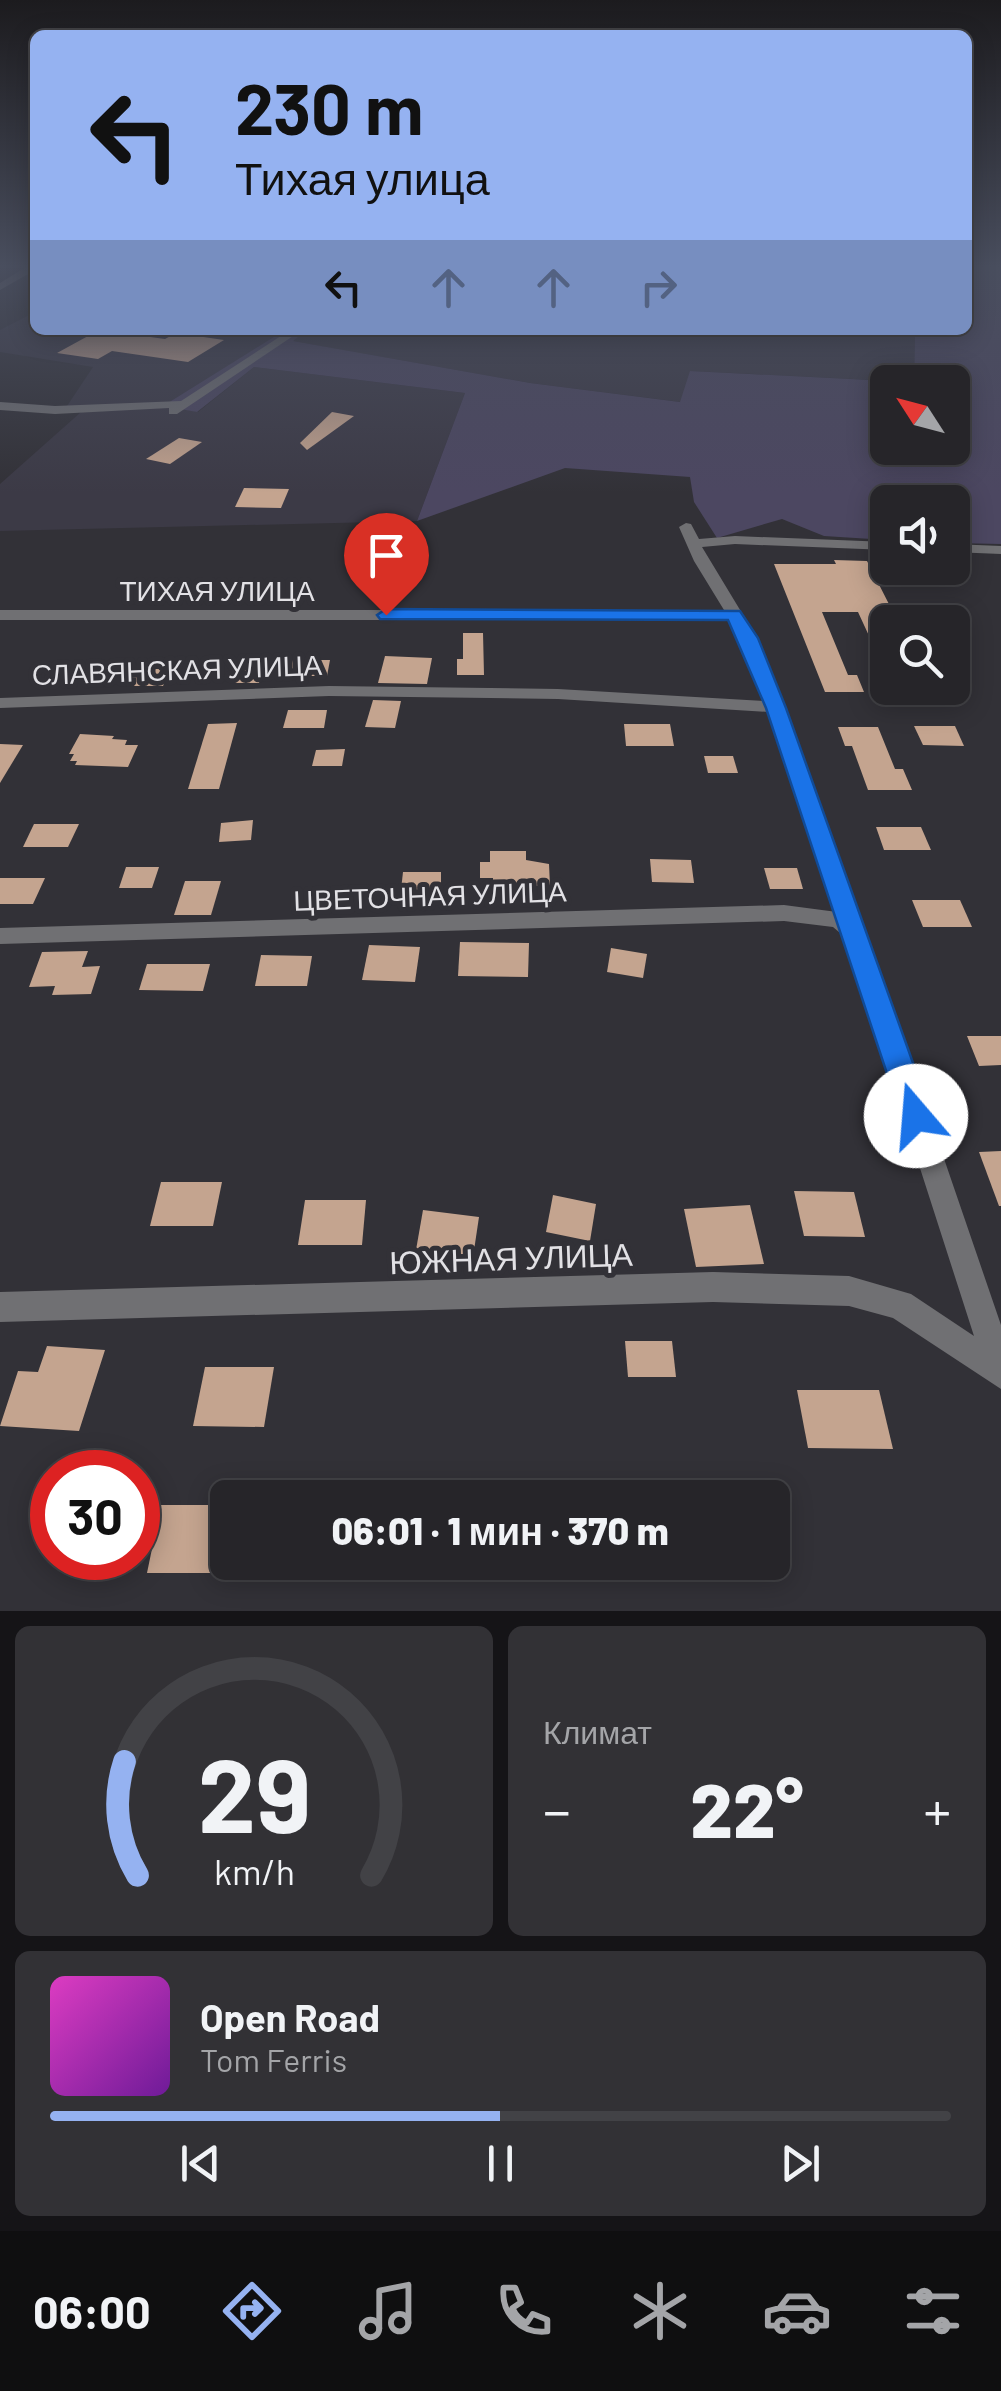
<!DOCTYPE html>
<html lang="ru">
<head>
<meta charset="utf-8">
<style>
	body { margin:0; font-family:Barlow,sans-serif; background:#323135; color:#f1f3f6; height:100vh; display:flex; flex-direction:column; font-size:38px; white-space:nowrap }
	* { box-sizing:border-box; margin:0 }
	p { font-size:32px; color:#a4a5a8 }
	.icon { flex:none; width:55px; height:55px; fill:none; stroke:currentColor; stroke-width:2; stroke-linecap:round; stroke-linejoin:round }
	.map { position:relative; height:1611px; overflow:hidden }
	.sheet { display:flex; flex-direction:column; gap:15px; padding:15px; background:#151417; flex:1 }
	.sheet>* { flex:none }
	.guide { position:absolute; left:30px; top:30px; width:942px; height:305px; border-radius:15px; box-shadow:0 5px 25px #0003,0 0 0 2px #424246; background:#95b2f1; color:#111; overflow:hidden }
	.needle { width:65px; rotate:306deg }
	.fabs { position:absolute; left:870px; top:365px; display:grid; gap:20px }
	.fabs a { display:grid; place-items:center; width:100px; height:100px; border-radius:15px; background:#262529; box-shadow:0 5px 25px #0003,0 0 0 2px #424246; font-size:50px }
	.speed { position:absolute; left:30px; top:1450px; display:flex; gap:20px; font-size:50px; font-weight:700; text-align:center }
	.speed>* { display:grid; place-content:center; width:130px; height:130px; border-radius:50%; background:#262529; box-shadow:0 5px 25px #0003,0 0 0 2px #424246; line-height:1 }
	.speed .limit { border:15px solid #d22; background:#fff; color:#111 }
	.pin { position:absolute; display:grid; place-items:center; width:85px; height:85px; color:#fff; margin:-102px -42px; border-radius:50% 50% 50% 0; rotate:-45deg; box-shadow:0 0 10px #0007 }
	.pin .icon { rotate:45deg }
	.me { position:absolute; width:110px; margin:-55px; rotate:342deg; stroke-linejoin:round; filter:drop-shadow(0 0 8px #0008) }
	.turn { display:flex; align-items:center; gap:35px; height:210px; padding:0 40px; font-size:45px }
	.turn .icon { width:130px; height:130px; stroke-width:2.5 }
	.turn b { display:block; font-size:70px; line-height:85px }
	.lanes { display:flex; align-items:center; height:95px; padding:0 40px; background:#0003; justify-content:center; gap:50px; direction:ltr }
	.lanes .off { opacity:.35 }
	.big { font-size:75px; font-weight:800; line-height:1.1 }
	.sheet .card { flex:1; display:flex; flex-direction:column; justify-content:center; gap:15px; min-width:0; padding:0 35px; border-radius:15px; background:#323135 }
	.sheet .dial { align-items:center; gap:0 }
	.dial svg { height:260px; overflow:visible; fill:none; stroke:#424246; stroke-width:7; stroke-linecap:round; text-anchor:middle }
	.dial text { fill:#f1f3f6; stroke:none }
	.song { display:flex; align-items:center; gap:30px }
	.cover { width:120px; height:120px; border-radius:15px; background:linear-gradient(135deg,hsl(310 70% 55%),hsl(280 70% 35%)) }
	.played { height:10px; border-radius:5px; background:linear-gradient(90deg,#95b2f1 50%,#424246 50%) }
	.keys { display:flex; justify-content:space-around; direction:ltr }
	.heat { display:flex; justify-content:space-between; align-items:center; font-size:55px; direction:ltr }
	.sheet .tiles { flex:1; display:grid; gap:15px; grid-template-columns:1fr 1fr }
	.card:last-child { grid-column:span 2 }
	.trip { position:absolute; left:210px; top:1480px; width:580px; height:100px; border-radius:15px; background:#262529; box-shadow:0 5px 25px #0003,0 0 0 2px #424246; font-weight:800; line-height:100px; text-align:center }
	.tabs { display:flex; height:160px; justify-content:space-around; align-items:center; background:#0f0f10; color:#a4a5a8 }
	.tabs .icon { width:70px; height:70px }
	.tabs .selected { color:#95b2f1 }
	.tabs b { font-size:45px; color:#f1f3f6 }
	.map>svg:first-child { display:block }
</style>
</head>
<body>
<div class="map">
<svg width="1001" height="1611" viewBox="0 0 1001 1611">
	<rect width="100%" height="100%" fill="#323137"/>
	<g fill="#3c3a46">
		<polygon points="35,312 35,330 285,330 165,405 198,412 254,367 465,393 417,521 0,531 0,484 81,412 67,406 93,367 0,352 0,330"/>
		<polygon points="307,330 915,330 914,382 691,371 681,402 530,383 292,341"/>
	</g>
	<polygon fill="#4c4761" points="968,267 1001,267 1001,544 953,543 952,502 888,502 887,540 824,536 782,519 717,538 694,502 690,477 565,468 417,521 465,393 254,367 197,412 163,406 285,330 307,330 293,341 530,383 680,402 690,371 909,382 888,382 888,448 952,448 952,382 914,382 915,330 968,330"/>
	<g fill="#c4a48f">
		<polygon points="99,330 165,339 176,333 224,340 188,362 112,351 98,359 57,353"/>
		<polygon points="332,412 354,416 307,450 300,443"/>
		<polygon points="179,438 202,442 170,464 146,459"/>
		<polygon points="244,488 289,489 281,508 235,507"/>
		<polygon points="834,560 867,561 893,612 888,612 888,677 858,612 822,612 848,675 857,675 864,692 825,692 774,564 836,564"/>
		<polygon points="463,633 483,633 484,675 457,675 457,659 463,659"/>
		<polygon points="385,656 432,658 427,684 378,683"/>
		<polygon points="293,660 330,660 327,676 288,676"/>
		<polygon points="234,665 263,665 259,683 229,683"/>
		<polygon points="132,669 170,669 163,686 125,686"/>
		<polygon points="373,700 401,701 395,728 365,727"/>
		<polygon points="288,710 327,710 324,728 283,728"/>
		<polygon points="237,723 219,789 188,789 208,724"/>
		<polygon points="624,724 670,724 674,746 626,746"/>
		<polygon points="914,726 955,726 964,746 923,745"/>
		<polygon points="838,727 878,727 895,769 903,769 912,790 868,790 852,746 845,746"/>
		<polygon points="80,734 114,736 112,739 127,740 125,745 138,745 128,767 75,765 77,761 70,761 74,754 69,754"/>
		<polygon points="0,744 23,745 0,783"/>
		<polygon points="345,749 342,766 312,766 316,750"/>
		<polygon points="704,756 733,756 738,773 708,773"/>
		<polygon points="253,820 251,840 219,842 221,823"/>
		<polygon points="34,824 79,824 68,847 23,847"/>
		<polygon points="876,827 921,827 931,850 884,850"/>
		<polygon points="490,851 526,851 526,860 549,864 550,886 527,886 528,895 493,895 493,878 480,878 480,862 490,862"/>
		<polygon points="650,859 691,860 694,883 652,882"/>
		<polygon points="126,867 159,867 152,888 119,888"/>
		<polygon points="764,868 797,868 803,889 770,889"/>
		<polygon points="403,872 441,872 441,889 401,890"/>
		<polygon points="0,878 45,878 33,904 0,904"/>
		<polygon points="185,881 221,881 211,915 174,915"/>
		<polygon points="912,900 960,900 972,927 923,927"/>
		<polygon points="460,942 529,943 528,977 458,976"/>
		<polygon points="369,945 420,947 415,982 362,980"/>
		<polygon points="611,948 647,954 643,978 607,972"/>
		<polygon points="88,951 82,967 100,966 91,994 52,995 55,986 29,987 42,952"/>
		<polygon points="261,955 312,956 307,986 255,986"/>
		<polygon points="147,964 210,964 203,991 139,990"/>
		<polygon points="967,1036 1001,1036 1001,1065 979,1066"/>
		<polygon points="1001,1151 1001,1206 999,1206 979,1152"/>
		<polygon points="161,1182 222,1182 213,1226 150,1226"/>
		<polygon points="794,1191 854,1192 865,1237 804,1236"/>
		<polygon points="553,1195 596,1204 590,1241 546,1232"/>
		<polygon points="305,1200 366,1200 362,1245 298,1245"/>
		<polygon points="750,1205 764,1264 696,1267 684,1209"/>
		<polygon points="423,1210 479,1217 473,1257 416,1250"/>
		<polygon points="625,1341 672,1341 676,1377 628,1377"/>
		<polygon points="47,1346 105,1350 79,1431 0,1426 18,1371 38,1372"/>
		<polygon points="205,1367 274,1367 264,1427 193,1426"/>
		<polygon points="797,1390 879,1390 893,1449 808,1448"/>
		<polygon points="662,1481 711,1484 711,1498 663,1498"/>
		<polygon points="161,1505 228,1505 226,1573 147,1573"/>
	</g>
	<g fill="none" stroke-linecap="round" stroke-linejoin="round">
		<g fill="#707073" fill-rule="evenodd">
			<polygon points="26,267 35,270 0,290 0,283"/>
			<polygon points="290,330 302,330 177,414 169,414 169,408 55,414 0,410 0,402 55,406 181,401"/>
			<polygon points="686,523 691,524 699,539 735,536 888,542 888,550 735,544 702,547 757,638 785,707 867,934 1001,1325 1001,1389 893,1318 849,1306 713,1302 0,1322 0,1292 713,1272 849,1276 911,1294 974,1336 846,938 833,927 784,921 0,944 0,928 784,905 837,912 769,712 558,699 329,696 0,708 0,698 329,686 558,689 765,701 741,638 730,620 0,620 0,610 724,610 694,561 679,527"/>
			<polygon points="952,544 1001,546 1001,554 952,552"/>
		</g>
	</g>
	<linearGradient id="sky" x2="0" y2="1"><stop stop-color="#1c1b1e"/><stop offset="0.54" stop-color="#494e5e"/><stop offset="1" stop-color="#494e5e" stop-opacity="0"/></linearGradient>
	<rect width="1001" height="493" fill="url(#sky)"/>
	<polygon fill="#1a73e8" stroke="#114b97" stroke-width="2.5" points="386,609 740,611 758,638 786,708 932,1116 927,1125 916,1129 906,1125 901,1116 766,708 728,620 380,619 377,615"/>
	<g text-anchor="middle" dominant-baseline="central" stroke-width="10" stroke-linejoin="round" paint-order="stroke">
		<g font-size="28" fill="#e2e1e5" stroke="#323137">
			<text x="217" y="590">ТИХАЯ УЛИЦА</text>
			<text transform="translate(177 669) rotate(-2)">СЛАВЯНСКАЯ УЛИЦА</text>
			<text transform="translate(430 895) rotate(-2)">ЦВЕТОЧНАЯ УЛИЦА</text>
		</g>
		<g font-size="32" fill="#e2e1e5" stroke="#323137">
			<text transform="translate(511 1257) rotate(-2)">ЮЖНАЯ УЛИЦА</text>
		</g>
	</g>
</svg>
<div class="fabs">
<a><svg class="needle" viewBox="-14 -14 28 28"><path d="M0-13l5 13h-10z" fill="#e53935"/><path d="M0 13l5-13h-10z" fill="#a4a5a8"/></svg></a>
<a><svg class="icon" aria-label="sound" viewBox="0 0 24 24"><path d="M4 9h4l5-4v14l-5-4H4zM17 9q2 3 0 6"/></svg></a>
<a><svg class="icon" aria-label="search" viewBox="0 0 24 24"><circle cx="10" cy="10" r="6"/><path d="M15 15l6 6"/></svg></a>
</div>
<div class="speed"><div class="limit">30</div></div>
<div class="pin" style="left:386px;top:615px;background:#d93025"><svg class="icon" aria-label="arrive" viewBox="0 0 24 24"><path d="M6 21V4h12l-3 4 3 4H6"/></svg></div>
<svg class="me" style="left:916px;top:1116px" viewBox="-20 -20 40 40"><circle r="19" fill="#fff"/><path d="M0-13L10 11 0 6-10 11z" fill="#1a73e8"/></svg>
<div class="trip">06:01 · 1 мин · 370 m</div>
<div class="guide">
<div class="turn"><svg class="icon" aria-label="left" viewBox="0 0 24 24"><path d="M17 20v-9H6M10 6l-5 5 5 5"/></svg><div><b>230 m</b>Тихая улица</div></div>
<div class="lanes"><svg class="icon" aria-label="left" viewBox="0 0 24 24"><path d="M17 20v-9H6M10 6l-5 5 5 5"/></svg><svg class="icon off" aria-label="ahead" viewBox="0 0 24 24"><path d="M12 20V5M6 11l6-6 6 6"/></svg><svg class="icon off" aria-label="ahead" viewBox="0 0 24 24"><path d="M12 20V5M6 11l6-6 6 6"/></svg><svg class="icon off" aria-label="right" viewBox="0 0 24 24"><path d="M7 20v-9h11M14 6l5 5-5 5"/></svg></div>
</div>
</div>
<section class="sheet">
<div class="tiles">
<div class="card dial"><svg viewBox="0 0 100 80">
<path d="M14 69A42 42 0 1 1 86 69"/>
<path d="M14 69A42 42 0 0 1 10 34" stroke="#95b2f1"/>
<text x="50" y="56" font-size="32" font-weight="700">29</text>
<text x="50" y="72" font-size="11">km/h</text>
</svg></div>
<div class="card"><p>Климат</p>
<div class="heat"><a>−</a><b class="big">22°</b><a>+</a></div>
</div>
<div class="card">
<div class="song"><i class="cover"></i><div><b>Open Road</b><p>Tom Ferris</p></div></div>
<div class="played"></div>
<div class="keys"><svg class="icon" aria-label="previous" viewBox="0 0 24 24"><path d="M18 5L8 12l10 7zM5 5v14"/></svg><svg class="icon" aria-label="pause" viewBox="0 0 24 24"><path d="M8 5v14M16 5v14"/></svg><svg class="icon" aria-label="next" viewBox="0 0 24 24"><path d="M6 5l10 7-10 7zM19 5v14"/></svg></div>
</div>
</div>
</section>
<nav class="tabs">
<b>06:00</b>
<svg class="icon selected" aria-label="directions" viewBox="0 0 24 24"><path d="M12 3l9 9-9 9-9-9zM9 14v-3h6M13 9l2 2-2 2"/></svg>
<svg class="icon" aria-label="music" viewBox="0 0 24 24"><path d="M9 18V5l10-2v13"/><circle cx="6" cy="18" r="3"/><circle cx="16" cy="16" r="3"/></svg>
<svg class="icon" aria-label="phone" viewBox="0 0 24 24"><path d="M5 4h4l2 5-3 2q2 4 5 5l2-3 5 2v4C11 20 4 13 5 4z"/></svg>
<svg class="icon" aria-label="climate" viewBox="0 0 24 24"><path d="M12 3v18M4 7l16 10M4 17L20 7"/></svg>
<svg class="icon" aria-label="car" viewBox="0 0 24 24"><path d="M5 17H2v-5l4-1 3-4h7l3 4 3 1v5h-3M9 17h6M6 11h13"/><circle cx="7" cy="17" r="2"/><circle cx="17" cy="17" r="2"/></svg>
<svg class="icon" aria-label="filters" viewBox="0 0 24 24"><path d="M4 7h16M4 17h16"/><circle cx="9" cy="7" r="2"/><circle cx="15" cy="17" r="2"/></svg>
</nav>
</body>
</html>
